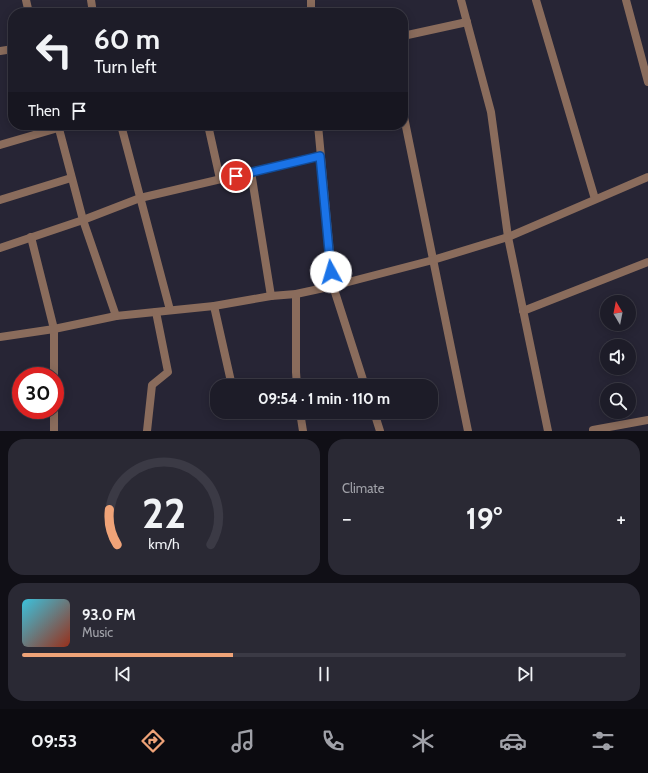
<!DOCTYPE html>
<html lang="en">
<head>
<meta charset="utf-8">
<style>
	body { margin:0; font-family:Cabin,sans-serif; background:#2a2934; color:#f1f3f6; height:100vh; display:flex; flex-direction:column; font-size:15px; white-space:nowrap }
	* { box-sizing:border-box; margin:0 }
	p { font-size:13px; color:#a0a1a8 }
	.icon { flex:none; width:22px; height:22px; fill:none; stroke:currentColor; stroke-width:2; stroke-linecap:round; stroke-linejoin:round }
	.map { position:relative; height:431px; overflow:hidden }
	.sheet { display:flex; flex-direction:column; gap:8px; padding:8px; background:#100f16; flex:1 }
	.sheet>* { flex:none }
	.guide { position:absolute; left:8px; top:8px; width:400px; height:122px; border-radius:16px; box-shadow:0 2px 10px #0003,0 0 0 1px #3b3a45; background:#1d1c28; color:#f1f3f6; overflow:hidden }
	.needle { width:26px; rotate:350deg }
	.controls { position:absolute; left:600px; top:295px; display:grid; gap:8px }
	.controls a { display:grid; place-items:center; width:36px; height:36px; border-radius:50%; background:#1d1c28; box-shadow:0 2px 10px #0003,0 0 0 1px #3b3a45; font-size:20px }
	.speed { position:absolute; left:12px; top:367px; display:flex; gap:8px; font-size:20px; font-weight:700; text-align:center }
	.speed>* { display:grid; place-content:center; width:52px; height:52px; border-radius:50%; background:#1d1c28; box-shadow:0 2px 10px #0003,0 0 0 1px #3b3a45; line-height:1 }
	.speed .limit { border:6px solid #d22; background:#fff; color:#111 }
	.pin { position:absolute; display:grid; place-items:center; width:34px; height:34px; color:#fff; margin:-17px; border:2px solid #fff; border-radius:50%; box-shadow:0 1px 4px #0007 }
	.me { position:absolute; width:44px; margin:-22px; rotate:354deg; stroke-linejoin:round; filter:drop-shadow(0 0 3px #0008) }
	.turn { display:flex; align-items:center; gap:14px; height:84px; padding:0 20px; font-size:18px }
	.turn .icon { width:52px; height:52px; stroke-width:2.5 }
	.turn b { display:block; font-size:28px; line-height:34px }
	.then { display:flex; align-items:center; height:38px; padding:0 20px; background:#0003; gap:8px; font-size:15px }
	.big { font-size:30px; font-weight:800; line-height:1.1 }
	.sheet .widget { flex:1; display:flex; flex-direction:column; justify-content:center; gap:6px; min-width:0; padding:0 14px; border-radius:16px; background:#2a2934 }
	.sheet .dial { align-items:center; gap:0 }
	.dial svg { height:104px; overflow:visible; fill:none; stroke:#3b3a45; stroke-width:7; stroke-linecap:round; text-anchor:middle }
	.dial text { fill:#f1f3f6; stroke:none }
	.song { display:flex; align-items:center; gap:12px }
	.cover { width:48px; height:48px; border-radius:6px; background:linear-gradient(135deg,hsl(190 70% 55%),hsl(10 70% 35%)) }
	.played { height:4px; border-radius:2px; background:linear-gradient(90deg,#efa378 35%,#3b3a45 35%) }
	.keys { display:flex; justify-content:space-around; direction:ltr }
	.heat { display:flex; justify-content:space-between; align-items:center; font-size:22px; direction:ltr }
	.sheet .tiles { flex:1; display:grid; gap:8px; grid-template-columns:1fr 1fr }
	.widget:last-child { grid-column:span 2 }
	.trip { position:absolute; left:210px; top:379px; width:228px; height:40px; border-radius:16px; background:#1d1c28; box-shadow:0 2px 10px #0003,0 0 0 1px #3b3a45; font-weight:800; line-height:40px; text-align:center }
	.tab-bar { display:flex; height:64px; justify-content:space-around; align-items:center; background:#0c0b10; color:#a0a1a8 }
	.tab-bar .icon { width:28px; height:28px }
	.tab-bar .selected { color:#efa378 }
	.tab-bar b { font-size:18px; color:#f1f3f6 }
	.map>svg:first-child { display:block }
</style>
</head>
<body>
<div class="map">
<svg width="648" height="431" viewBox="0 0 648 431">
	<rect width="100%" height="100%" fill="#272535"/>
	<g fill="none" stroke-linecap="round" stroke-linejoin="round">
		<g stroke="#8a6c5c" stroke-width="8">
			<polyline points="26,0 29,13"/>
			<polyline points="91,0 93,13"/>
			<polyline points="311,0 311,13"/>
			<polyline points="461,0 491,112 508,237 548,431"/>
			<polyline points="536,0 595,199"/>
			<polyline points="626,0 648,82"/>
			<polyline points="170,13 173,12"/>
			<polyline points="403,36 467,22"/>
			<polyline points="0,51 13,49"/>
			<polyline points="403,112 468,431"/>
			<polyline points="58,125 83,220 116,316"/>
			<polyline points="121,125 170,310"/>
			<polyline points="208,125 220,179"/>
			<polyline points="318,125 333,286 365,386"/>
			<polyline points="0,145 58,128"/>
			<polyline points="251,172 271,296"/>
			<polyline points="0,200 71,178"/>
			<polyline points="31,237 54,329 54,376"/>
			<polyline points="0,248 83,220 140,198 320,156"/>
			<polyline points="296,294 296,372 297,386"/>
			<polyline points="214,306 232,386"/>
			<polyline points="523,311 648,262"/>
			<polyline points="0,337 54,329 116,316 214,306 271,296 296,294 333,286 433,260 508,237 648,177"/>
			<polyline points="54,410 54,431"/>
			<polyline points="300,412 303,431"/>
			<polyline points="374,412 380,431"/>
			<polyline points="593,430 648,420"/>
			<polyline points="147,431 152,385 168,372 156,312"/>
		</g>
	</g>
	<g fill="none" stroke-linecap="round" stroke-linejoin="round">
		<defs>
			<polyline id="route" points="236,176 320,156 331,272"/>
		</defs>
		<use href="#route" stroke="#114b97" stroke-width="10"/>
		<use href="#route" stroke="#1a73e8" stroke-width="7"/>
	</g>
</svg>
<div class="controls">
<a><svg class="needle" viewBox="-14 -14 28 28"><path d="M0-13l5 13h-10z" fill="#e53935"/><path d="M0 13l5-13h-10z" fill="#a0a1a8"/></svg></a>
<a><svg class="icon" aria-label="sound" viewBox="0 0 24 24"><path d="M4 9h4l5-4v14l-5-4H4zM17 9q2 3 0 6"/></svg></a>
<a><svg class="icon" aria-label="search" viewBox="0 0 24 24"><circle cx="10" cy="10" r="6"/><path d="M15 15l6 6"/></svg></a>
</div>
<div class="speed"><div class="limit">30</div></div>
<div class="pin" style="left:236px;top:176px;background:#d93025"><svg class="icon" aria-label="arrive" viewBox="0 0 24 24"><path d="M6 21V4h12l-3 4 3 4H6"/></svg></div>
<svg class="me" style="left:331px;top:272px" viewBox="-20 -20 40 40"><circle r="19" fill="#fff"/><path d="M0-13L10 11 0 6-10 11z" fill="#1a73e8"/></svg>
<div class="trip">09:54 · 1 min · 110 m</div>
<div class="guide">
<div class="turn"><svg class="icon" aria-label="left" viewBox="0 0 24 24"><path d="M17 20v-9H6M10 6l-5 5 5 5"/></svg><div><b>60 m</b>Turn left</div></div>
<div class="then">Then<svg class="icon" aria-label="arrive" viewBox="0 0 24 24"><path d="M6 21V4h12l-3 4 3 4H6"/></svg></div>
</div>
</div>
<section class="sheet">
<div class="tiles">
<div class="widget dial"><svg viewBox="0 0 100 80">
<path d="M14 69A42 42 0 1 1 86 69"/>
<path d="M14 69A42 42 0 0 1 8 42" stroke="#efa378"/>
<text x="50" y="56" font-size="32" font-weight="700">22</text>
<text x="50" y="72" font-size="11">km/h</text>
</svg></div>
<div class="widget"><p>Climate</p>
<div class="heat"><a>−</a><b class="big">19°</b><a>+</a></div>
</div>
<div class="widget">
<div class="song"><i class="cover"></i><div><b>93.0 FM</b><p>Music</p></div></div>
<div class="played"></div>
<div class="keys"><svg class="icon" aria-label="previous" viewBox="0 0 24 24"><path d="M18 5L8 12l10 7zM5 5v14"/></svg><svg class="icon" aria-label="pause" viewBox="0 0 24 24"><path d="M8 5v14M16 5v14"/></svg><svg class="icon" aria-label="next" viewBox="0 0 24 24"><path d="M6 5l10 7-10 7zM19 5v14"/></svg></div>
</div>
</div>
</section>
<nav class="tab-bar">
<b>09:53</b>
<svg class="icon selected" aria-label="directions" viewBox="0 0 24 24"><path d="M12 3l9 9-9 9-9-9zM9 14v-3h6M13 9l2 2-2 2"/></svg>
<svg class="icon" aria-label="music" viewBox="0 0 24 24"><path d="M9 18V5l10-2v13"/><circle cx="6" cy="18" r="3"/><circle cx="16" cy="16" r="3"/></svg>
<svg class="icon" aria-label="phone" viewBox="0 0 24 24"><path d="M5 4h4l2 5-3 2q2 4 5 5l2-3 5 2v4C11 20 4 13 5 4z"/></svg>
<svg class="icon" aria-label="climate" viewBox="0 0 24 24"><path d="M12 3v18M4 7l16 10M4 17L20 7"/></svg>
<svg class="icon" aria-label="car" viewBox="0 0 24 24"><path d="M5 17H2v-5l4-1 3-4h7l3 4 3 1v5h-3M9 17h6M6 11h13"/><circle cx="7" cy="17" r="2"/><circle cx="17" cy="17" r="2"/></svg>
<svg class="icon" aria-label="filters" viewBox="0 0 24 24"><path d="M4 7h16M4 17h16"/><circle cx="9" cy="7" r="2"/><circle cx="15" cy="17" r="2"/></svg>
</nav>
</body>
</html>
